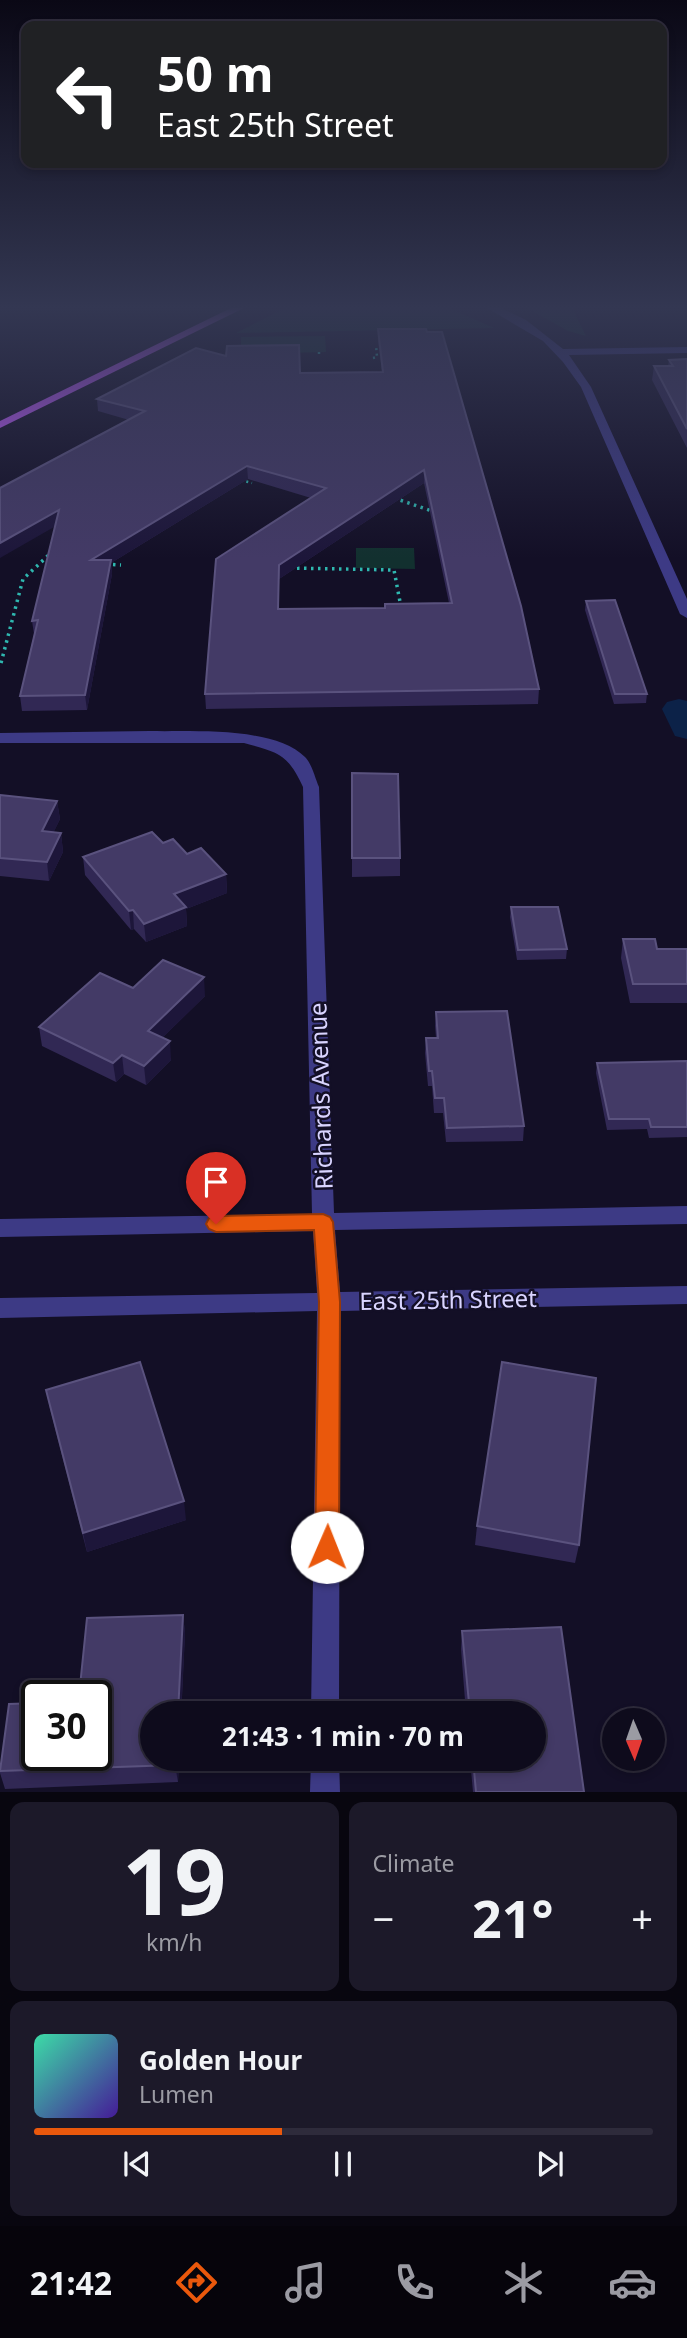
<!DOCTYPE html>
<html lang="en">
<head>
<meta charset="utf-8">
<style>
	body { margin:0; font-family:"Noto Sans",sans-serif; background:#1c1929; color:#f1f3f6; height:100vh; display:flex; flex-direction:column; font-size:26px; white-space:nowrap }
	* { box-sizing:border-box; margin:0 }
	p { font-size:23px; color:#9b9ba3 }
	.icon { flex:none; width:38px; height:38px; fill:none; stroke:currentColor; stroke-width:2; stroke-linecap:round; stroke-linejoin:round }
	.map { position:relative; height:1792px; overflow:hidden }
	.details { display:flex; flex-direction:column; gap:10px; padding:10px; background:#08060f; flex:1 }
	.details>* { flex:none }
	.guide { position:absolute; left:21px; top:21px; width:646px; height:147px; border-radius:14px; box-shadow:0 4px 10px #0003,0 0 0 2px #2e2b3b; background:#202124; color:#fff; overflow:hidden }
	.needle { width:46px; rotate:178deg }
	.controls { position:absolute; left:602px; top:1708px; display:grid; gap:14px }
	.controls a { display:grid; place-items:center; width:63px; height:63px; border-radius:50%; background:#0e0b1c; box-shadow:0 4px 10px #0003,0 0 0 2px #2e2b3b; font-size:35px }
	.speed { position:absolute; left:21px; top:1680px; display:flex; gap:14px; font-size:35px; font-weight:700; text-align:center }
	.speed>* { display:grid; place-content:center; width:91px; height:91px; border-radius:50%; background:#0e0b1c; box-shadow:0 4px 10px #0003,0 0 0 2px #2e2b3b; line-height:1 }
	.speed .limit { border:4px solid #111; border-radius:10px; background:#fff; color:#111 }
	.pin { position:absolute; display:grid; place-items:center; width:60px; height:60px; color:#fff; margin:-72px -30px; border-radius:50% 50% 50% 0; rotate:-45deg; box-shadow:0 0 7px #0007 }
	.pin .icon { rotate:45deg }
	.me { position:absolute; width:77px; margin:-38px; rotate:1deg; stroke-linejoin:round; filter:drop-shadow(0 0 5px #0008) }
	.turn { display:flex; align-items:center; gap:24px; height:147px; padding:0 21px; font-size:32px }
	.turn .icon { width:91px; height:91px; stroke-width:2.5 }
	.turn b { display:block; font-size:49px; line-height:60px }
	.big { font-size:52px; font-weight:700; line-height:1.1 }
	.details .tile { flex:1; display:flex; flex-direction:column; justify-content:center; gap:10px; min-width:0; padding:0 24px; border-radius:14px; background:#1c1929 }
	.details .dial { align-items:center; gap:0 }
	.dial b { font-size:91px; line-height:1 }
	.song { display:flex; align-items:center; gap:21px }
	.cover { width:84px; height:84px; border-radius:10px; background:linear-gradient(135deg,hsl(160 70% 55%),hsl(260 70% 35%)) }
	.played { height:7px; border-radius:4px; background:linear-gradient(90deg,#ea580c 40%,#2e2b3b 40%) }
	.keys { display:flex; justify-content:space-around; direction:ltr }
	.heat { display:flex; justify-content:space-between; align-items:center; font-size:38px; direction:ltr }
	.details .tiles { flex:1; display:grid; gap:10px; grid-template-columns:1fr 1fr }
	.tile:last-child { grid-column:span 2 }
	.trip { position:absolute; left:140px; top:1701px; width:406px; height:70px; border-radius:35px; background:#0e0b1c; box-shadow:0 4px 10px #0003,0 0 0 2px #2e2b3b; font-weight:700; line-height:70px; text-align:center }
	.tabs { display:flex; height:112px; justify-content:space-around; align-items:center; background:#06040b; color:#9b9ba3 }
	.tabs .icon { width:49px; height:49px }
	.tabs .active { color:#ea580c }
	.tabs b { font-size:32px; color:#f1f3f6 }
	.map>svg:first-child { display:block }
</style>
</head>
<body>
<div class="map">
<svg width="687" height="1792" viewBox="0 0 687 1792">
	<rect width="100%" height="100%" fill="#130f26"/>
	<g fill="#12302f">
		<polygon points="285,308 449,308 494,328 236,333"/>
		<polygon points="527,308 575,308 573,310 586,336 568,331"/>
		<polygon points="325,336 326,352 241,354 241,337"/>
		<polygon points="356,548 414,548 415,569 356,568"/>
	</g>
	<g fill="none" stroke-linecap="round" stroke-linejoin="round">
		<polygon fill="#0c2248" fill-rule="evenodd" points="679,699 687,701 687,739 675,736 662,709 667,702"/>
		<g stroke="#2fb8b0" stroke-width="2.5" stroke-dasharray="2 3.5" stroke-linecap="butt">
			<polyline points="319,352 319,356"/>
			<polyline points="373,358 377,357 376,345"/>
			<polyline points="241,480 252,483"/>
		</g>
		<g stroke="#2fb8b0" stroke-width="3.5" stroke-dasharray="2.5 4.5" stroke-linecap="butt">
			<polyline points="394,498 435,512"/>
			<polyline points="106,564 121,565"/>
			<polyline points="290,568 394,570 401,607"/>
			<polyline points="1,663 23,579 52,552"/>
		</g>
		<g fill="#3d3a85" fill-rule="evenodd">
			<polygon points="487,308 501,308 526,320 563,349 687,347 687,353 569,355 591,387 687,599 687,618 680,614 581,387 563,362 543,341"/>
			<path d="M150,731C191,732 274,726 305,757C312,764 315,778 319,787L334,1213L687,1206V1224L335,1230L340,1292L687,1286V1304L340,1311L339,1713H311L317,1311L0,1318V1298L317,1293L313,1231L0,1237V1219L312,1214L303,787C288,754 278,752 244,743H0V733Z"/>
			<polygon points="311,1759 339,1759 340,1792 310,1792"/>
		</g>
		<polygon fill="#c25bff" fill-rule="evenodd" points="231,308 244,308 0,428 0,421"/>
	</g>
	<g fill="#312854" fill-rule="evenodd">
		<path d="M378,329L539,689L538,704L206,709L205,694L311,498L248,479L111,563L112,574L87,710L22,711L20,696L34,634L32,621L55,527L129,420L98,411L97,399L226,356L300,373L382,372L378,341ZM424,483L449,603L385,608L279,609V579Z"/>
		<polygon points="687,359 687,448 652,380 654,366 668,366 669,360"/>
		<polygon points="586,601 647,694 646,703 614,704 585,610"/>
		<polygon points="352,773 400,858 400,876 352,877"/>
		<polygon points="0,795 57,801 60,819 53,833 61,833 63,852 49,881 0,876"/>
		<polygon points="163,843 226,874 227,893 186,909 187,926 146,942 134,929 131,930 85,875 83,857"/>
		<polygon points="511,907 567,949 566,959 517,960 510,917"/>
		<polygon points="623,939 657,949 687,949 687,1003 630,1003 621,958"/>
		<polygon points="133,988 205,996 163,1037 171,1060 146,1085 124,1074 116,1082 42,1046 39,1027"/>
		<polygon points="436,1012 524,1126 523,1141 446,1142 443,1113 434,1113 432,1086 428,1086 425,1053 426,1038 436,1038 435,1026"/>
		<polygon points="687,1061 687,1137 649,1138 647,1129 607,1130 596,1073 597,1063"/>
		<polygon points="46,1390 186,1520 87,1552 50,1409"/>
		<polygon points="477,1526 579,1545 575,1563 475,1545"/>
		<polygon points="183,1615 185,1633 178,1782 5,1789 0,1773 0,1768 37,1755"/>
		<polygon points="561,1627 584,1792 473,1792 470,1759 534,1759 534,1713 466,1713 461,1649 462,1631"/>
	</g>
	<g fill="#1d163a">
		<polygon points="247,466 248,479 111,563 112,574 87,710 85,695 91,560"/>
		<polygon points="424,470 424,483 279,579 279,624 279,565"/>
		<polygon points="59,510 61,523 0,558 0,543"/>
		<polygon points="57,801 60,819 45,850 42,831"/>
		<polygon points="61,833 63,852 49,881 47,862"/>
		<polygon points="226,874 227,893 186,909 187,926 146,942 144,924 174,894"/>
		<polygon points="133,910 134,929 131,930 129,911"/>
		<polygon points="204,977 205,996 150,1050 148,1031"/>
		<polygon points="170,1041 171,1060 146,1085 144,1066"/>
		<polygon points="122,1055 124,1074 116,1082 113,1063"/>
		<polygon points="184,1501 186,1520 87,1552 83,1533"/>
		<polygon points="183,1615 185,1633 181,1713 178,1713"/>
		<polygon points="176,1759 179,1759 178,1782 175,1765"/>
	</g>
	<g fill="#433a66" stroke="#5a527e" stroke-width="2" fill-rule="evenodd">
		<path d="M378,329H426L427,332H442L521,606L539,689L205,694L216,559L326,488L247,466L91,560H111L85,695L20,696L38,620L32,621L59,510L0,543V488L145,411L97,399L196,348L226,356L227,346L299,345L300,373L383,372ZM424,470L452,603L385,604V608L278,609L279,565Z"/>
		<polygon points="687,359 687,429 654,366 673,366 669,360"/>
		<polygon points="615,600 647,694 615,694 586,601"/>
		<polygon points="352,773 398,774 400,858 352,858"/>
		<polygon points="0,795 57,801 42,831 61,833 47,862 0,858"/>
		<polygon points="152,832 163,843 173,839 187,854 201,848 226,874 174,894 186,907 144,924 133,910 129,911 83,857"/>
		<polygon points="511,907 558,907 567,949 518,950"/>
		<polygon points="623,939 655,939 657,949 687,949 687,984 633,984"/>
		<polygon points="163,960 204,977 148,1031 170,1041 144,1066 122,1055 113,1063 39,1027 100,973 133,988"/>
		<polygon points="507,1011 524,1126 447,1128 444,1098 435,1098 432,1071 429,1071 426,1038 438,1038 436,1012"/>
		<polygon points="687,1061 687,1127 651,1127 649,1119 609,1119 597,1063"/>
		<polygon points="140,1362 184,1501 83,1533 46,1390"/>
		<polygon points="502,1362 596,1378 579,1545 477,1526"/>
		<polygon points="183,1615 178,1713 152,1713 152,1759 176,1759 175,1765 0,1771 9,1704 37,1703 37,1755 96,1755 96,1696 79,1696 87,1618"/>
		<polygon points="561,1627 584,1792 476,1792 473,1759 534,1759 534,1713 470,1713 462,1631"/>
	</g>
	<linearGradient id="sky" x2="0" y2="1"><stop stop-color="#0a0815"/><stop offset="0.55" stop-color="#333752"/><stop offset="1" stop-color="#333752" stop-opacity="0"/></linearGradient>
	<rect width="687" height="559" fill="url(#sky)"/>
	<polygon fill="#ea580c" stroke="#983908" stroke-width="2" points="323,1214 330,1217 333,1222 340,1302 339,1547 335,1555 327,1558 318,1555 315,1547 319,1302 314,1230 216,1232 209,1229 206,1224 209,1218 216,1216"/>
	<g text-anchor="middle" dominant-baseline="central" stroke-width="5" stroke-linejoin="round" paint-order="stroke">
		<g font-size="24" fill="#d9d4ff" stroke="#130f26">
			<text transform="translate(320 1096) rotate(-92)">Richards Avenue</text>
			<text transform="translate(448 1299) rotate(-1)">East 25th Street</text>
		</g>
	</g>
</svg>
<div class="controls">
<a><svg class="needle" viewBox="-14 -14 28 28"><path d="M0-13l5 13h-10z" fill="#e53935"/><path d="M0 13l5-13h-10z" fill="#9b9ba3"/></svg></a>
</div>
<div class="speed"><div class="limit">30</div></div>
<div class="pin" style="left:216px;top:1224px;background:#d93025"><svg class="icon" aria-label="arrive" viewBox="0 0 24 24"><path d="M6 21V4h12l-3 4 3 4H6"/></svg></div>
<svg class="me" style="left:327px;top:1547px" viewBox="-20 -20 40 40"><circle r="19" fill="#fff"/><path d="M0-13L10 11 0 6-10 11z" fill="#ea580c"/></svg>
<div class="trip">21:43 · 1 min · 70 m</div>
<div class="guide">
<div class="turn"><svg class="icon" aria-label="left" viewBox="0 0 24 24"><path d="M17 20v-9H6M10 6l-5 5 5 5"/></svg><div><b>50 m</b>East 25th Street</div></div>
</div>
</div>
<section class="details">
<div class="tiles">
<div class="tile dial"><b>19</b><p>km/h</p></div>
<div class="tile"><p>Climate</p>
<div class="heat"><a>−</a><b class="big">21°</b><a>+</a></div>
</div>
<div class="tile">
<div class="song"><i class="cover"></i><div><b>Golden Hour</b><p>Lumen</p></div></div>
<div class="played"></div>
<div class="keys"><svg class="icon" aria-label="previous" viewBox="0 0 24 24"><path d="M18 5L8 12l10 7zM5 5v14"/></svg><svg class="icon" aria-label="pause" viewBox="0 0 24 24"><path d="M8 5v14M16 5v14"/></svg><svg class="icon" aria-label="next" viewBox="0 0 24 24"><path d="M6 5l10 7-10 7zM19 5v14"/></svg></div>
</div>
</div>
</section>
<nav class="tabs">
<b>21:42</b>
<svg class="icon active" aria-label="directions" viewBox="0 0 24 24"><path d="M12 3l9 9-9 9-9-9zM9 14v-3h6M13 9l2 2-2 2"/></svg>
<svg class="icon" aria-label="music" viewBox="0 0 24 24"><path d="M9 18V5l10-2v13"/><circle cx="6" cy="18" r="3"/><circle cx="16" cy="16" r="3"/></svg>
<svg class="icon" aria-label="phone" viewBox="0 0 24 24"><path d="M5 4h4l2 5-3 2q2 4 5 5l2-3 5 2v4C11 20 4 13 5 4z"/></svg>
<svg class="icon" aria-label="climate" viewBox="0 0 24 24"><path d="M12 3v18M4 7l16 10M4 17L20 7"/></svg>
<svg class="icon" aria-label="car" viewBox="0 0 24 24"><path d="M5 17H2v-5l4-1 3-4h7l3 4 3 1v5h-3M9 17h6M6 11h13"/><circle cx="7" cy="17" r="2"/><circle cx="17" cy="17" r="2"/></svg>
</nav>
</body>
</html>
